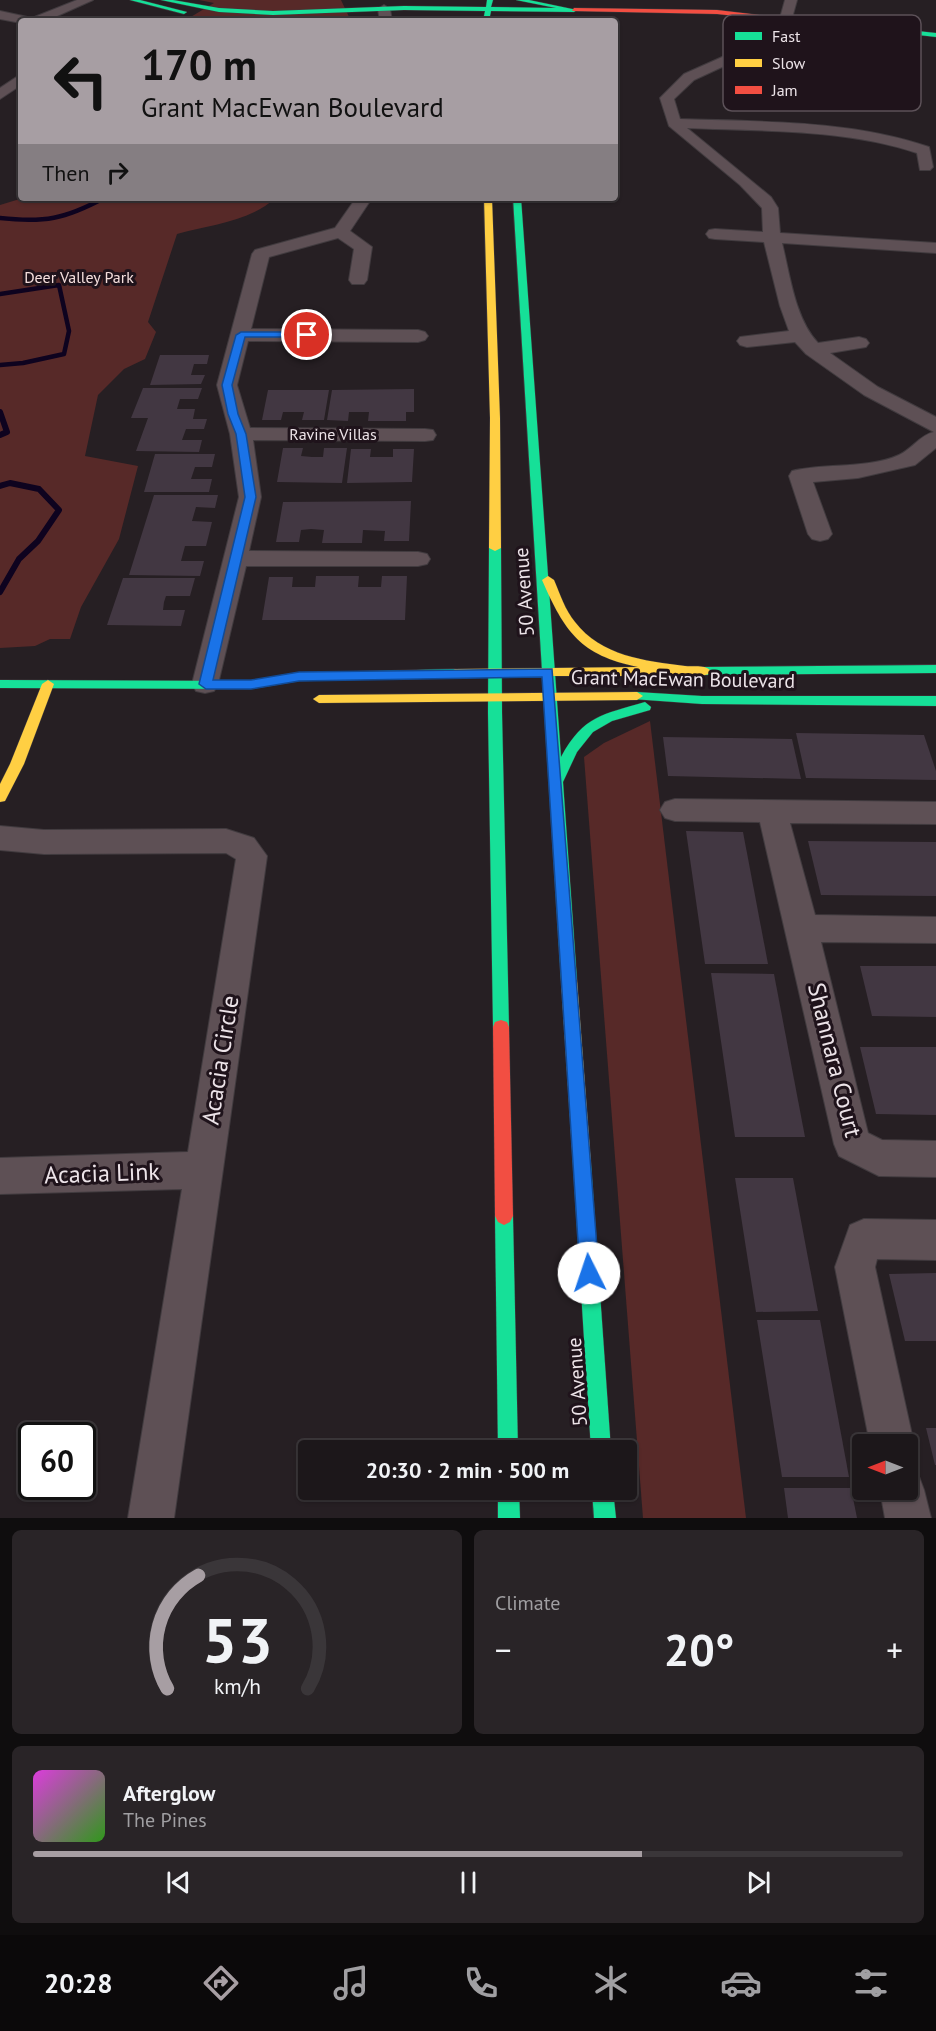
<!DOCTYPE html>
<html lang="en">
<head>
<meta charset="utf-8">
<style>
	body { margin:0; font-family:"PT Sans",sans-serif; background:#292427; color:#f1f3f6; height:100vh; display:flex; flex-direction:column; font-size:22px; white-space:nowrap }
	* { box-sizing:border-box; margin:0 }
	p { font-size:20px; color:#a09fa2 }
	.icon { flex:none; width:33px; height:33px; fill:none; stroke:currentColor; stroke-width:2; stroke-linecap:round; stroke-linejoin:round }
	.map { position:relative; height:1518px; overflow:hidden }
	.side { display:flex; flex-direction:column; gap:12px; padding:12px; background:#0f0d0e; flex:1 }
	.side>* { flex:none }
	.banner { position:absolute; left:18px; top:18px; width:600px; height:183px; border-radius:6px; box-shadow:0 2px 4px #0004,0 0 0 2px #3a3639; background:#a79ea3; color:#111; overflow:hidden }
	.needle { width:39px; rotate:270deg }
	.tools { position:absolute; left:852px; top:1434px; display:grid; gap:12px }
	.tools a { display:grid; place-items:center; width:66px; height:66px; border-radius:6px; background:#1c171a; box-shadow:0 2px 4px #0004,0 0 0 2px #3a3639; font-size:30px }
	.speed { position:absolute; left:18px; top:1422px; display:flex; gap:12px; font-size:30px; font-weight:700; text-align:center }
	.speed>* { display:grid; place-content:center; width:78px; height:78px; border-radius:50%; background:#1c171a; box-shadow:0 2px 4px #0004,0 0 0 2px #3a3639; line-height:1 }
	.speed .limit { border:3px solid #111; border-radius:9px; background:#fff; color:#111 }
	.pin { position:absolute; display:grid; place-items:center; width:51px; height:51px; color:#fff; margin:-26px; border:3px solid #fff; border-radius:50%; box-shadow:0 2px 6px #0007 }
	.me { position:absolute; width:66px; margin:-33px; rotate:356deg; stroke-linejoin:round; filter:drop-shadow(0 0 4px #0008) }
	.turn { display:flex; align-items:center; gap:21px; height:126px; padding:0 24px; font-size:27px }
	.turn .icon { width:78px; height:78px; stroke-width:2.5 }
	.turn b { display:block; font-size:42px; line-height:51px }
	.then { display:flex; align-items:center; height:57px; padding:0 24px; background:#0003; gap:12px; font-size:22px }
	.big { font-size:45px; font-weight:800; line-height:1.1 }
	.side .tile { flex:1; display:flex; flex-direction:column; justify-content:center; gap:9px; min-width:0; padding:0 21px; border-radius:9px; background:#292427 }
	.side .dial { align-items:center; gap:0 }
	.dial svg { height:156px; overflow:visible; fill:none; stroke:#3a3639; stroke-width:7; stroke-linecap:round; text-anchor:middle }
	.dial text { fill:#f1f3f6; stroke:none }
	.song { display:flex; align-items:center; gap:18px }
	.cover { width:72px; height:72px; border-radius:9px; background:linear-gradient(135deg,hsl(300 70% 55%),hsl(110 70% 35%)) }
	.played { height:6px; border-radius:3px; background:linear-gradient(90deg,#a79ea3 70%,#3a3639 70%) }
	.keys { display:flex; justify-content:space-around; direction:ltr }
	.heat { display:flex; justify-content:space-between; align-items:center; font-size:33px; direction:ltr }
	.side .tiles { flex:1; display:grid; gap:12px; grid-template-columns:1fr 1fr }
	.tile:last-child { grid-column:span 2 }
	.trip { position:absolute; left:298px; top:1440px; width:339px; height:60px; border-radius:6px; background:#1c171a; box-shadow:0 2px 4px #0004,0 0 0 2px #3a3639; font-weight:800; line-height:60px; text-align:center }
	.dock { display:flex; height:96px; justify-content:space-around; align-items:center; background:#0b090a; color:#a09fa2 }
	.dock .icon { width:42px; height:42px }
	.dock .active { color:#a79ea3 }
	.dock b { font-size:27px; color:#f1f3f6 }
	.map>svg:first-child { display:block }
</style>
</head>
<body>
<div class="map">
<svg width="936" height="1518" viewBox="0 0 936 1518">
	<rect width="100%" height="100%" fill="#261f23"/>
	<g fill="#572928">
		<polygon points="199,0 341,0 351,21 184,21 214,3"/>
		<path d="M23,198H275C250,222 208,225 177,234L148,322L156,332L145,359L124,369L98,395L85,456L138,466L119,539L81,607L70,639H50L35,646L0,648V205Z"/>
		<polygon points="650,721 746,1518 643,1518 584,757 604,743"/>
	</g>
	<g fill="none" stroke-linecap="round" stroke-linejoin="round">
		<g stroke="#0e031f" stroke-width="4.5">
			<path d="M0,218C44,223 65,219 104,198"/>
			<polyline points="0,294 59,285 69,331 64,354 23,363 0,365"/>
		</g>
		<g stroke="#0e031f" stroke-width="6">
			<polyline points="0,412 7,432 0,435"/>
			<polyline points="0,486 10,483 39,489 59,510 38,541 19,559 0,592"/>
		</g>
	</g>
	<g fill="#423742">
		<polygon points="160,355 209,355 207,364 194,364 191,375 205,375 201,384 150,385"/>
		<polygon points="143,388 202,388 198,399 180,399 177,409 195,409 193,419 207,419 204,429 186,429 182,440 202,440 199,452 136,451 148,418 131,418"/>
		<polygon points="414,389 414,412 406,412 406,421 368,421 369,412 349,412 348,421 327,420 332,390"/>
		<polygon points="268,390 329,390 324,420 302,420 304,412 283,412 281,420 262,420"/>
		<polygon points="283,448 303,448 301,456 312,457 323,457 324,448 347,448 342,483 277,482"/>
		<polygon points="351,449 371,449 370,457 393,457 393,449 414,449 412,482 347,483"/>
		<polygon points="155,454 215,454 212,467 195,467 191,479 212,479 209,492 144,492"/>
		<polygon points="154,495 218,495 215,508 196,507 192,521 212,522 206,546 185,546 181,561 204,561 200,576 129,575"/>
		<polygon points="411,501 409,541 384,541 385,531 363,530 362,543 322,543 324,530 311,529 301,530 299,542 276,542 283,502"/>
		<polygon points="316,576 359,576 358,587 381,587 382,576 407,576 405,620 262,620 269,577 293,577 292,587 315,587"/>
		<polygon points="123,578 195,578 190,596 166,596 164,602 163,610 185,610 181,626 107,625"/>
		<polygon points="796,733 924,735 936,771 936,780 806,778"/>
		<polygon points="663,737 792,739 801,779 668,776"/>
		<polygon points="686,831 743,832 768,964 705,964"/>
		<polygon points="808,841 936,842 936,896 821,895"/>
		<polygon points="860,966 936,966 936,1017 872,1016"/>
		<polygon points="711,973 774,974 805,1137 735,1137"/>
		<polygon points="860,1047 936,1047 936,1115 876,1114"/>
		<polygon points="735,1178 793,1178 818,1311 756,1312"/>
		<polygon points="936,1273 936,1341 905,1341 889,1274"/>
		<polygon points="757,1320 820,1320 849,1477 782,1477"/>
		<polygon points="926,1428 936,1428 936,1465 935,1465"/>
		<polygon points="784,1488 851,1488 857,1518 788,1518"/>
	</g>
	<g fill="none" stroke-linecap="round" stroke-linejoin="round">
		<defs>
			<g id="street">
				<polygon points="77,0 93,0 46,21 21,23 0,19 0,11 32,18"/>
				<path d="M785,0H797L792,18L775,44L748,55L899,79L906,83L904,86L899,87L735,61L694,80L674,99L680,119C763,122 850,120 929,147L933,167L930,170H920L917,153C846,129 761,131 687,128L771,197L778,208L780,233L936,243V253L782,243C790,275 795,319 818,343L859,337L866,339L869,343L866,347L830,353L878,387L936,417V448L915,465L858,478L813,482L832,534L828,539L820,541L812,539L808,534L789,476L792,471C825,463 868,469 899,455C912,449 920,435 934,432L864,395L806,354L795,342L747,347L740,345L737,341L740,337L789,331L780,306L764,242L715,239L709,238L706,234L709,230L715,229L763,232L762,208L740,185L669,126L660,98L684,74L765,38L780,18Z"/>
				<polygon points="384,5 390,9 392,21 380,21 378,9"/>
				<polygon points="21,74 21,85 0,99 0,88"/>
				<polygon points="356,198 372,198 350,231 372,247 367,280 364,284 352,284 349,280 354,249 338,238 269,257 251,329 418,330 425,332 428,336 425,340 418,342 248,341 237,385 250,428 425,429 433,430 436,435 433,440 425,441 253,440 261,497 249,551 418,552 427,554 430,559 427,564 418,566 246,566 218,684 214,691 205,693 196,691 192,684 239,497 230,434 217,385 252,254 255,250 335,228"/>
				<polygon points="675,799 936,802 936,824 790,823 815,915 936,917 936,943 821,942 868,1133 882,1140 936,1141 936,1177 879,1176 839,1156 834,1144 760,822 675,821 665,818 660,810 665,802"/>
				<polygon points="0,826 44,830 226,829 254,838 267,856 174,1518 128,1518 182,1189 0,1194 0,1158 188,1152 236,859 226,853 44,854 0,850"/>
				<polygon points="864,1219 936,1220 936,1260 877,1259 875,1267 914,1444 908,1459 908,1444 870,1444 835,1267 850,1225"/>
				<polygon points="908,1470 918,1474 924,1490 931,1518 885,1518 880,1490 908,1490"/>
			</g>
			<g id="fast">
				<polygon points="130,0 140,0 187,12 184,14"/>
				<polygon points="161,0 173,0 219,8 273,11 404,6 486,7 487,0 493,0 491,7 556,8 516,0 529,0 577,10 574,12 491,11 489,21 483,21 485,11 404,10 273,15 219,12"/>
				<polygon points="823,21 936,33 936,37 821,24"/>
				<path d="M513,198H521L561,757C584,715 602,715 645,702L651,707L650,710L612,721L593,732L577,752L563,782L577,980L575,985L569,987L563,985L561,980Z"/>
				<polygon points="495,545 501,548 502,712 509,1027 507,1032 501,1034 495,1032 493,1027 488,712 489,548"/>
				<polygon points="936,665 936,673 705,675 699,671 705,667"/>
				<polygon points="455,669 461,673 459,676 299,681 251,689 0,688 0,680 251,681 299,673"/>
				<polygon points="637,692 702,696 936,696 936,706 702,704 632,699 631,696 632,693"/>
				<polygon points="582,1156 588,1158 591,1164 611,1450 591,1450 573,1164 576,1158"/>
				<polygon points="504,1207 510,1210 513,1216 518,1450 498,1450 495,1216 498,1210"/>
				<polygon points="498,1490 519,1490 520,1518 498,1518"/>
				<polygon points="592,1490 613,1490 616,1518 594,1518"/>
			</g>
			<g id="slow">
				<polygon points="484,198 492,198 500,418 501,548 495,551 489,548 490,418"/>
				<path d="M548,576L554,580C560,594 565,610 575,622C601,656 645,661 685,666C694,667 705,664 711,671L709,674L701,676H451L449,673L455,669L638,667C580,655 565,632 542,580Z"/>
				<polygon points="48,680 54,684 24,764 5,801 0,802 0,784 10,764 42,684"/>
				<polygon points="637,692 643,696 637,700 319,703 313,699 319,695"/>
				<polygon points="569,973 575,975 577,980 591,1164 588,1170 582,1172 576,1170 573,1164 561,980 563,975"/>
			</g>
			<g id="jam">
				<polygon points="574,8 717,10 826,23 823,25 717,14 572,11"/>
				<polygon points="501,1020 507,1022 509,1027 513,1216 510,1222 504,1225 498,1222 495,1216 493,1027 495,1022"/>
			</g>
		</defs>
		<use href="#street" stroke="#413b3f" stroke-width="2"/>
		<use href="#fast" stroke="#413b3f" stroke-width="1"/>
		<use href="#slow" stroke="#413b3f" stroke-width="1"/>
		<use href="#jam" stroke="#413b3f" stroke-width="1"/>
		<use href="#street" fill="#5e5055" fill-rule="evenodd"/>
		<use href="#fast" fill="#16e098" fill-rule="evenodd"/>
		<use href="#slow" fill="#ffcf43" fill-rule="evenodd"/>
		<use href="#jam" fill="#f24e42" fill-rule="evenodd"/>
	</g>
	<polygon fill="#1a73e8" stroke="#114b97" stroke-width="1.5" points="307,332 312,335 310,337 245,337 232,385 238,414 246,434 256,497 213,680 251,680 299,672 552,669 599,1273 596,1280 589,1283 582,1280 580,1273 542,677 299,681 251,689 206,689 199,684 245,497 236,434 228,414 222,385 236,335 241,332"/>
	<g text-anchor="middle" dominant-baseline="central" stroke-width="6" stroke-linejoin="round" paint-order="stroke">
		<g font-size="16" fill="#f4dedc" stroke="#1f131b">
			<text x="79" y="277">Deer Valley Park</text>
		</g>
		<g font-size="16" fill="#ece3e8" stroke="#1f131b">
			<text x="333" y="434">Ravine Villas</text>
		</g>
		<g font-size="20" fill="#ece3e8" stroke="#1f131b">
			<text transform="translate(524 592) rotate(-94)">50 Avenue</text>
			<text transform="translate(683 679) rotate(1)">Grant MacEwan Boulevard</text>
			<text transform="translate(577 1382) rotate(-94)">50 Avenue</text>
		</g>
		<g font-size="24" fill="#ece3e8" stroke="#1f131b">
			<text transform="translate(220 1060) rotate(-81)">Acacia Circle</text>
			<text transform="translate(835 1060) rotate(76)">Shannara Court</text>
			<text transform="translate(102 1173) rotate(-2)">Acacia Link</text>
		</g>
	</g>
	<rect x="723" y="15" width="198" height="96" rx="9" fill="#1f131b" stroke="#5c5158" stroke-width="1.5"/>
	<rect x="735" y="32" width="27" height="8" fill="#16e098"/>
	<rect x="735" y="59" width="27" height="8" fill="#ffcf43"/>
	<rect x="735" y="86" width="27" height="8" fill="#f24e42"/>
	<g font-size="16" fill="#ece3e8">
		<text x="772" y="42">Fast</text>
		<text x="772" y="69">Slow</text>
		<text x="772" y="96">Jam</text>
	</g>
</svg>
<div class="tools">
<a><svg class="needle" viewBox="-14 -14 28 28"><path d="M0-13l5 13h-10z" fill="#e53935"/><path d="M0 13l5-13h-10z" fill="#a09fa2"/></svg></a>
</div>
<div class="speed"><div class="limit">60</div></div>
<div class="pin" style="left:307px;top:335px;background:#d93025"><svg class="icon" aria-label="arrive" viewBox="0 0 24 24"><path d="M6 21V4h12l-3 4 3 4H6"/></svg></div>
<svg class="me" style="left:589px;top:1273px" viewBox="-20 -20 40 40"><circle r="19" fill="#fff"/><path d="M0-13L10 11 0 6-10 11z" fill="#1a73e8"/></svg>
<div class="trip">20:30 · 2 min · 500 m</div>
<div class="banner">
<div class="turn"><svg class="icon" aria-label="left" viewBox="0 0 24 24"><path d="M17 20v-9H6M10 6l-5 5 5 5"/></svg><div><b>170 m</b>Grant MacEwan Boulevard</div></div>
<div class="then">Then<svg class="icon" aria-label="right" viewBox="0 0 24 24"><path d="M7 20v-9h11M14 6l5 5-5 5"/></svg></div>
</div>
</div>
<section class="side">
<div class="tiles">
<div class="tile dial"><svg viewBox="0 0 100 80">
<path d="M14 69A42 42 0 1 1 86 69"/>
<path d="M14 69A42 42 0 0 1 30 11" stroke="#a79ea3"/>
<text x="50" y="56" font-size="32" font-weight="700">53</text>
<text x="50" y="72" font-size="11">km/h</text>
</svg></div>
<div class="tile"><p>Climate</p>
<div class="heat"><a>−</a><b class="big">20°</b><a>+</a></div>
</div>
<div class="tile">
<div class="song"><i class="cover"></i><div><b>Afterglow</b><p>The Pines</p></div></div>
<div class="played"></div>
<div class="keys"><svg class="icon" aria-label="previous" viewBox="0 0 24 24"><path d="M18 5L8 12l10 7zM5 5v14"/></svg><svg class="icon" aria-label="pause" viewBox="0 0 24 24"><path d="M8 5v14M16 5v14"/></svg><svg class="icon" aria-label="next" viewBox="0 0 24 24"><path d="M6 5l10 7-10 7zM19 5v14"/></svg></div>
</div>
</div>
</section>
<nav class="dock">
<b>20:28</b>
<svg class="icon active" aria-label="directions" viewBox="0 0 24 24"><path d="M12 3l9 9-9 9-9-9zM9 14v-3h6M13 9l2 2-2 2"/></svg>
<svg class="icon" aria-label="music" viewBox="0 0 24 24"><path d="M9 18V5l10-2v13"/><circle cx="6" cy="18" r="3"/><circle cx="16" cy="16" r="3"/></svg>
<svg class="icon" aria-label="phone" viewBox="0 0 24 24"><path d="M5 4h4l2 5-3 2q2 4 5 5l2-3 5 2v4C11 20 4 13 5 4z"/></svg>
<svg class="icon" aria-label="climate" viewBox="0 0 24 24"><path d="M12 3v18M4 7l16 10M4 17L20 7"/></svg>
<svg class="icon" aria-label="car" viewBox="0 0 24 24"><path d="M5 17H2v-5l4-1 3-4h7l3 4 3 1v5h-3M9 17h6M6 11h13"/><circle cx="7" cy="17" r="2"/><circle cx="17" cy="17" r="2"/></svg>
<svg class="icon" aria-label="filters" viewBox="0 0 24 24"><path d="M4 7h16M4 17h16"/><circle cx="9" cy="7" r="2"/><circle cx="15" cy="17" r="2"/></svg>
</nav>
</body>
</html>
